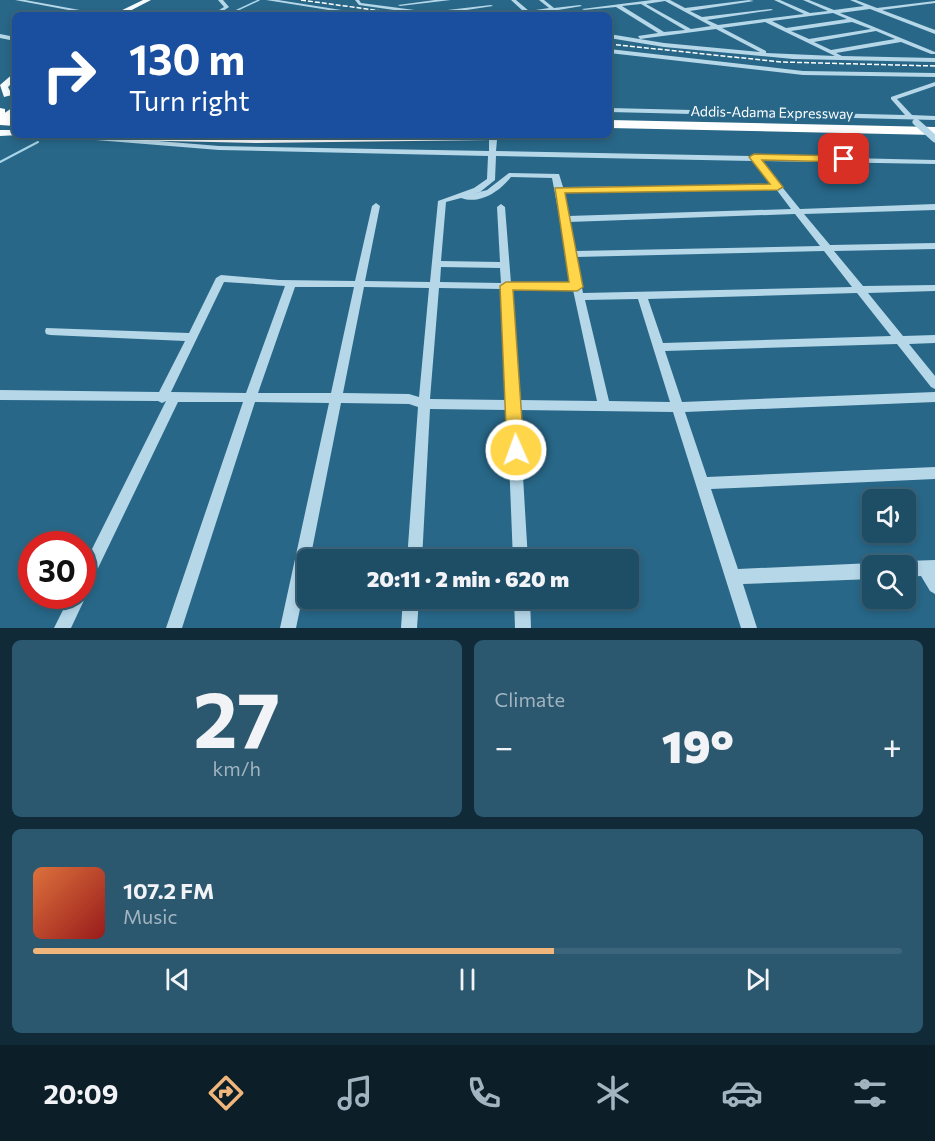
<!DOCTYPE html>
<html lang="en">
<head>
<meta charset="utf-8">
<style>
	body { margin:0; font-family:Commissioner,sans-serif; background:#2b576f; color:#f1f3f6; height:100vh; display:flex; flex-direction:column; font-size:22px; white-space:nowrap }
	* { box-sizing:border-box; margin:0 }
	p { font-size:20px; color:#a1b4bf }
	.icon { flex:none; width:33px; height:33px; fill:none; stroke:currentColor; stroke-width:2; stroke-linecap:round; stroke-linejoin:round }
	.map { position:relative; height:628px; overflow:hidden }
	.details { display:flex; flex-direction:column; gap:12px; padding:12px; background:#102a38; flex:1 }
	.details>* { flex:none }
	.banner { position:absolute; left:12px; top:12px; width:600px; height:126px; border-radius:9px; box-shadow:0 3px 9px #0003,0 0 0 2px #3c647a; background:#1a4fa0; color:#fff; overflow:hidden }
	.controls { position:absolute; left:862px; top:489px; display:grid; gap:12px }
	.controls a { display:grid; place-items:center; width:54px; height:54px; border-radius:9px; background:#1e4d66; box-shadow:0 3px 9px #0003,0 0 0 2px #3c647a; font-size:30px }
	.speed { position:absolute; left:18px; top:531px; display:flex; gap:12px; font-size:30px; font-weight:700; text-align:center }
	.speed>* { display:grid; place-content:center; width:78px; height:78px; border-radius:50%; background:#1e4d66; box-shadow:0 3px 9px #0003,0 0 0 2px #3c647a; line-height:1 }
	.speed .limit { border:9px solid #d22; background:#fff; color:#111 }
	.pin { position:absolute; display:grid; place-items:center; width:51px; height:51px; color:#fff; margin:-26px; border-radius:12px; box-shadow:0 3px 9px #0006 }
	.me { position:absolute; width:66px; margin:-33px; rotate:358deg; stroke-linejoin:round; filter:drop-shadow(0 0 4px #0008) }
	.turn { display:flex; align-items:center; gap:21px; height:126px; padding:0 18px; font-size:27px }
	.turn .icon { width:78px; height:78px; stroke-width:2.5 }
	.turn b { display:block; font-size:42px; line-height:51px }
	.big { font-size:45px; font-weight:800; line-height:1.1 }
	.details .widget { flex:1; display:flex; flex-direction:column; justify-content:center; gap:9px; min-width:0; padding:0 21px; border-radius:9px; background:#2b576f }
	.details .dial { align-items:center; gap:0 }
	.dial b { font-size:78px; line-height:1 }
	.song { display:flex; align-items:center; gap:18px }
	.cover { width:72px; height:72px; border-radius:9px; background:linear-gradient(135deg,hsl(20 70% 55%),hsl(0 70% 35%)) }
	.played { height:6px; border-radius:3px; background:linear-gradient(90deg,#f0b57b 60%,#3c647a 60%) }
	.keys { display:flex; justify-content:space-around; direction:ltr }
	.heat { display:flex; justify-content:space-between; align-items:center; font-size:33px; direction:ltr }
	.details .tiles { flex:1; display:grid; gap:12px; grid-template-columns:1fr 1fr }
	.widget:last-child { grid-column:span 2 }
	.trip { position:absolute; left:297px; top:549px; width:342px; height:60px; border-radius:9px; background:#1e4d66; box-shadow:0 3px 9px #0003,0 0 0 2px #3c647a; font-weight:800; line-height:60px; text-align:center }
	.menu { display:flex; height:96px; justify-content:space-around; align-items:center; background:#0c1f29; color:#a1b4bf }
	.menu .icon { width:42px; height:42px }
	.menu .current { color:#f0b57b }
	.menu b { font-size:27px; color:#f1f3f6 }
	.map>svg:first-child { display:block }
</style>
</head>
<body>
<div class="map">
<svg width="935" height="628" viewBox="0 0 935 628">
	<rect width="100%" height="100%" fill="#286788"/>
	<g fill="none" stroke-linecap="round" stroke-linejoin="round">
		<polyline stroke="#a9d5e9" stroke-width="1.5" points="227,15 259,0"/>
		<polyline stroke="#a9d5e9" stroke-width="2" points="0,162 38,142"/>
		<g fill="#b5d7e8" fill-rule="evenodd">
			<polygon points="15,0 25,0 107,15 95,15"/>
			<polygon points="218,0 223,0 229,7 217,15 211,15 224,7"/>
			<polygon points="266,0 278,0 373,15 360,15"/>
			<polygon points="355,0 359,0 361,3 430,12 491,5 493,6 440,14 443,15 429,15 359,5"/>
			<polygon points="435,0 451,0 400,6 398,5"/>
			<polygon points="511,0 516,0 529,11 549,8 539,0 544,0 554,8 580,5 582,6 558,10 556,12 552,11 532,13 534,15 501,15 523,11"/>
			<path d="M652,0H670L685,8L749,0L754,1L690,11L702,17L771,9L773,10L707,20L718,25L804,14L774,0H780L810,13L828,11L803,0H809L834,10L864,6L850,0H856L877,8L935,1V3L882,10L935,30V34L870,9L840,13L935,52V54H931L901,42L836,53L842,56L935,58V62L793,59L664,47L609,38V34L664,43L760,52L716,29L640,39L638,36L658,33L616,7L584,10L582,9ZM665,1L711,26L691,29L646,4ZM641,4L685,30L664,32L622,6ZM833,13L847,19L786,28L772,21ZM765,22L835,56L766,53V51L722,28ZM852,22L871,29L809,39L791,31ZM876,31L895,39L831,50L814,42Z"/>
			<polygon points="0,34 15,37 15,41 0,38"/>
			<polygon points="609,49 803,71 935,73 935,77 803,75 609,53"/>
			<polygon points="935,82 935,86 897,99 912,115 935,116 935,120 609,112 609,108 905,115 891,99 891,97"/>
			<path d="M55,135H86L219,146L489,151V140L493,138L497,140L496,151L751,156L754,155L757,156L935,160V164L761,161L800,209L935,204V210L804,214L830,245L935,243V249L834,251L863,286L935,285V291L868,293L903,336L935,335V343L909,344L935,376V389L931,387L897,344L665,351L682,402L935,392V402L685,412L707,477L935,467V479L711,489L738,569L873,563L878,566H873V579L743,584L757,628H741L673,412L519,410L528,560H513L507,410L430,409L422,560H407L418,407L409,404L341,403L310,560H308V571L296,628H280L329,403L255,402L182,628H166L243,402H178L87,591L84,593L86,596L71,628H54L70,596H82V569L166,401L162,403L158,401L0,400V390L159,392L185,341L50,335L46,334L45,331L46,328L189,333L216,278L221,275L279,280L355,281L372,206L376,203L380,206L365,281L430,282L438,201L474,188L487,179L488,156L219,150L59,137ZM496,156L753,161L772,185L563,187L559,174L509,173L487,190L472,194L480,192L495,180ZM511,177L552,178L572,284L511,283L505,207L501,204L497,207L500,262L441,261L446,202L461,198C480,205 500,191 511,177ZM776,189L791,209L568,216L564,192ZM795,214L820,246L575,251L569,222ZM824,251L852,287L583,293L576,257ZM441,267L500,268L501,283L440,282ZM224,282L285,286L246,393L171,392ZM295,287H354L331,393H258ZM364,287L429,288L419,397L409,394L343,393ZM439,288L501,289L506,400L430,399ZM511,289L573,290L597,401L518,400ZM857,293L891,336L663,343L648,299ZM638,299L670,402L609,401L585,300Z"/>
			<polygon points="935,560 935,594 930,591 921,576 906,577 906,566 900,566 906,561"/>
			<polygon points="403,598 419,598 417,628 401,628"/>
			<polygon points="514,598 530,598 531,628 515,628"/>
		</g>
		<g fill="#f7fbfe" fill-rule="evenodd">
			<polygon points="143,0 151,0 122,15 112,15"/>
			<polygon points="15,72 15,80 8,87 12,95 4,97 0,85"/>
			<polygon points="15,106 15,114 0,124 0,116"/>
			<polygon points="0,130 15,130 15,135 19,135 0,136"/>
		</g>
		<g fill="#fff" fill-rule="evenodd">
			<polygon points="0,108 5,109 5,113 0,114"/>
			<polygon points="609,120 935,127 935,135 609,128"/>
			<polygon points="74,135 572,135 566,139 256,143 80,139"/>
		</g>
		<g stroke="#fff" stroke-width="1.5" stroke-dasharray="5 2" stroke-linecap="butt">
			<polyline points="301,0 411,15"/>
			<polyline points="609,44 781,62 935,66"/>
		</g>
		<polyline stroke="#b5d7e8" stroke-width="7" points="916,122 935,139"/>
		<polyline stroke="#fff" stroke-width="12" points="0,119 15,120"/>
	</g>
	<polygon fill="#ffd54a" stroke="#a68a30" stroke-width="1.5" points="754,154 844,156 849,159 844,162 762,160 783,187 778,190 565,193 583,287 577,291 513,290 524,450 522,455 516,458 510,455 507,450 500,286 506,282 569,282 555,188 770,184 749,157"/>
	<g text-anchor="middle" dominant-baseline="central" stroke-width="6" stroke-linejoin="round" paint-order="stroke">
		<g font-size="14" fill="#fff" stroke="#286788">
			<text transform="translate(772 112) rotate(1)">Addis-Adama Expressway</text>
		</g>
	</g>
</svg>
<div class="controls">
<a><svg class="icon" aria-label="sound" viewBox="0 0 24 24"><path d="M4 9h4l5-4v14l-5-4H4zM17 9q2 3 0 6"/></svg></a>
<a><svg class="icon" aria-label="search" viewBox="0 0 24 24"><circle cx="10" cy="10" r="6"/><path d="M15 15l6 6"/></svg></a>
</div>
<div class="speed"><div class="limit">30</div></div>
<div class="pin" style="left:844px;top:159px;background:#d93025"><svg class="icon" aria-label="arrive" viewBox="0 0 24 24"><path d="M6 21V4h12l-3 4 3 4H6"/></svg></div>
<svg class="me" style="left:516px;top:450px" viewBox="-20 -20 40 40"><circle r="17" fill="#ffd54a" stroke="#fff" stroke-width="3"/><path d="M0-11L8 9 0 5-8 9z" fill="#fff"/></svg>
<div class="trip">20:11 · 2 min · 620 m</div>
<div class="banner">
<div class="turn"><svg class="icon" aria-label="right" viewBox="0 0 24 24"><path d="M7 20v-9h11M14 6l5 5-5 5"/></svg><div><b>130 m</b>Turn right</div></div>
</div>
</div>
<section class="details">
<div class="tiles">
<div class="widget dial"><b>27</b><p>km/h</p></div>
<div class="widget"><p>Climate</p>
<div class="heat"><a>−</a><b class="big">19°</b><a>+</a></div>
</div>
<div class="widget">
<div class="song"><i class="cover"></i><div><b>107.2 FM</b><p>Music</p></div></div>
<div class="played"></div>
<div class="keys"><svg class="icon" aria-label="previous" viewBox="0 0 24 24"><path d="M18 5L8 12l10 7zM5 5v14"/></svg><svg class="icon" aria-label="pause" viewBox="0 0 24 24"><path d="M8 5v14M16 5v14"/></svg><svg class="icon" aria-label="next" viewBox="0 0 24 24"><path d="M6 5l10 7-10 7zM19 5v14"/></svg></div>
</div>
</div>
</section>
<nav class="menu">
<b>20:09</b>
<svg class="icon current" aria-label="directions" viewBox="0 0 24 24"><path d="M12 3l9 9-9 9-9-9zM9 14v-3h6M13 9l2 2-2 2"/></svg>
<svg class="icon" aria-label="music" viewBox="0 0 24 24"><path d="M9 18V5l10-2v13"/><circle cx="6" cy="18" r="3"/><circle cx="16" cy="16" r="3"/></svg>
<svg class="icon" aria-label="phone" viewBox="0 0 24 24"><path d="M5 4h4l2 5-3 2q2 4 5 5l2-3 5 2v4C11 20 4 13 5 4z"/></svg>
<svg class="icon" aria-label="climate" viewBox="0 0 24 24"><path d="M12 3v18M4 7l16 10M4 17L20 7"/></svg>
<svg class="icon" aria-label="car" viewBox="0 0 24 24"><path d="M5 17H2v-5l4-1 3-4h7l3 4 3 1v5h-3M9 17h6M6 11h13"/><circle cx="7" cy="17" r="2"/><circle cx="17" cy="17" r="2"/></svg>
<svg class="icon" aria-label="filters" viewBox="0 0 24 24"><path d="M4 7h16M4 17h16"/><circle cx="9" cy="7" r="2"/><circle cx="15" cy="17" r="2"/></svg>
</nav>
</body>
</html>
